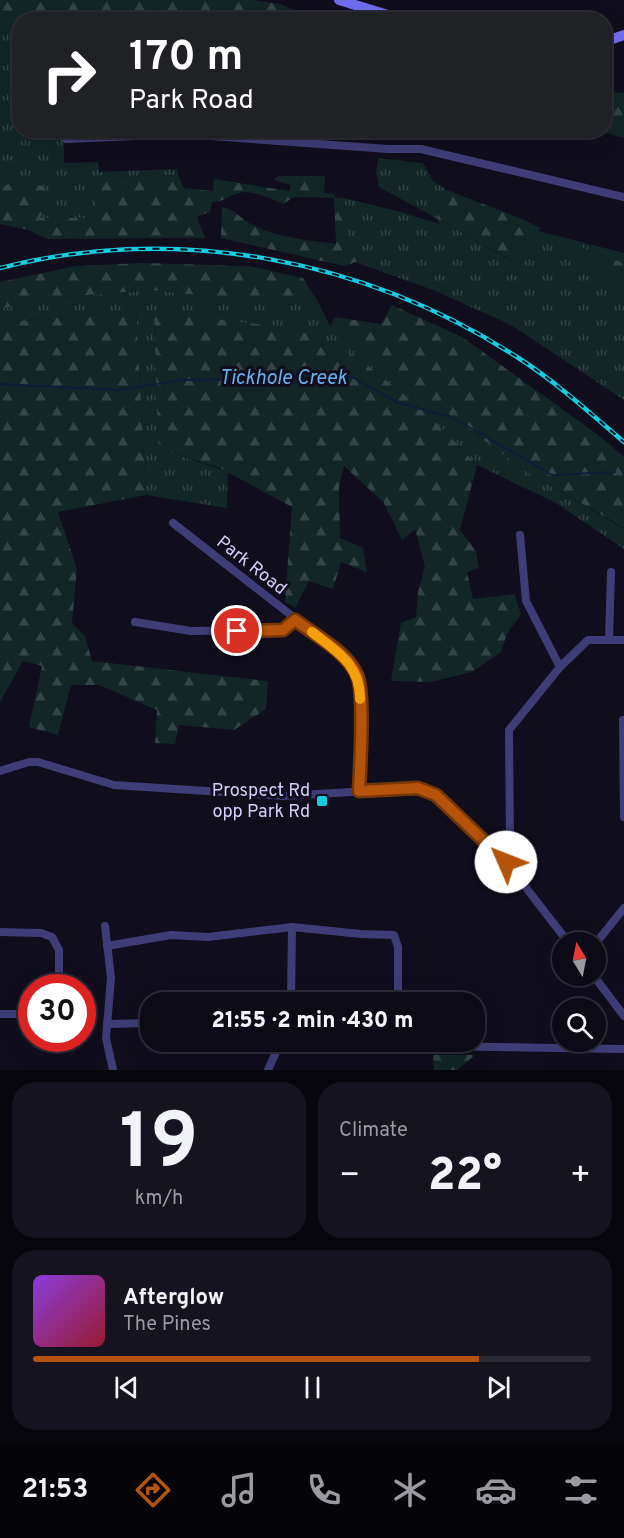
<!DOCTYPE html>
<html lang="en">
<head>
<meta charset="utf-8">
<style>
	body { margin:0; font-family:Overpass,sans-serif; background:#15131f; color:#f1f3f6; height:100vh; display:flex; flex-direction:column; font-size:22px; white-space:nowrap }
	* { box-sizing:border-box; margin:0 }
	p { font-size:20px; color:#9a9aa1 }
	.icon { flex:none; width:33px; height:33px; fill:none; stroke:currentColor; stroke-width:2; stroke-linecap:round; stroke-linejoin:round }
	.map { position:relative; height:1070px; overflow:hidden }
	.panel { display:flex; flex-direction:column; gap:12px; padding:12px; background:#07060c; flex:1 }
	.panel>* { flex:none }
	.banner { position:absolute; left:12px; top:12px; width:600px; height:126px; border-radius:24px; box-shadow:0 6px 24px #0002,0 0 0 2px #2c2b35; background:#202124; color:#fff; overflow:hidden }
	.needle { width:39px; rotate:350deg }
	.controls { position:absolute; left:552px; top:932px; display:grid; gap:12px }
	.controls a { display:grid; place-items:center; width:54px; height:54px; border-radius:50%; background:#0c0a16; box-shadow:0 6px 24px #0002,0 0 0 2px #2c2b35; font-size:30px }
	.speed { position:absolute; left:18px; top:974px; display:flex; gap:12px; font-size:30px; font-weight:700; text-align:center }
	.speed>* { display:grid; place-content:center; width:78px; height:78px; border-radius:50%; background:#0c0a16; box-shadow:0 6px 24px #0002,0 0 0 2px #2c2b35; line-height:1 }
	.speed .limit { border:9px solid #d22; background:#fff; color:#111 }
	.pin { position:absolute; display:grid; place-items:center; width:51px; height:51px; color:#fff; margin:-26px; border:3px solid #fff; border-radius:50%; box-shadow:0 2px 6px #0007 }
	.me { position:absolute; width:66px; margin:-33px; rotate:314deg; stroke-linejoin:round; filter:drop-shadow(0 0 4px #0008) }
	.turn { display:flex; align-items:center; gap:21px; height:126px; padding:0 18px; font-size:27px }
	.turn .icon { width:78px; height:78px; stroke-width:2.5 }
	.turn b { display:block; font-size:42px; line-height:51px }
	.big { font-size:45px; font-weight:800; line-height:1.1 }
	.panel .card { flex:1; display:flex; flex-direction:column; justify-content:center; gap:9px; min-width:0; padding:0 21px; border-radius:24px; background:#15131f }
	.panel .dial { align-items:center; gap:0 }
	.dial b { font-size:78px; line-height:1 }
	.song { display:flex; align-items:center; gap:18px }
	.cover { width:72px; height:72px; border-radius:9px; background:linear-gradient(135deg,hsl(270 70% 55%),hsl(350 70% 35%)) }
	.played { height:6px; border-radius:3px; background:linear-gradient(90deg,#b45309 80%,#2c2b35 80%) }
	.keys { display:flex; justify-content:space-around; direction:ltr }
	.heat { display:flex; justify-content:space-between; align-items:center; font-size:33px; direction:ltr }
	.panel .tiles { flex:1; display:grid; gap:12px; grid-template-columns:1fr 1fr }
	.card:last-child { grid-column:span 2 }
	.trip { position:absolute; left:140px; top:992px; width:345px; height:60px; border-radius:24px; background:#0c0a16; box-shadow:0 6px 24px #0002,0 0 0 2px #2c2b35; font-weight:800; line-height:60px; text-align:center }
	.tabs { display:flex; height:96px; justify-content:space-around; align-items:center; background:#050409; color:#9a9aa1 }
	.tabs .icon { width:42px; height:42px }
	.tabs .current { color:#b45309 }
	.tabs b { font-size:27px; color:#f1f3f6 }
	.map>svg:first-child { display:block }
</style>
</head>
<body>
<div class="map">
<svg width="624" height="1070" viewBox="0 0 624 1070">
	<defs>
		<pattern id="grass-tufts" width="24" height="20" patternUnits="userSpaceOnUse" patternTransform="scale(1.5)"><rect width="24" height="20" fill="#112625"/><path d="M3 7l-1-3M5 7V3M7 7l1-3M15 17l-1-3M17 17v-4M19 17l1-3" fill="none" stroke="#334446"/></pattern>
		<pattern id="forest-firs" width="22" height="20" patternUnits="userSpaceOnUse" patternTransform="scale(1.5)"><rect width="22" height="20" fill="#112625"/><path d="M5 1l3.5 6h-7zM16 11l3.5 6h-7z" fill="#334446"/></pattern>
	</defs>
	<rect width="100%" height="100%" fill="#100d1d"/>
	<g fill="url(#grass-tufts)">
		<polygon points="19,28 20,130 107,131 64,132 64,163 98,162 99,172 177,169 178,175 104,177 99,218 40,218 19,179 0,188 0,29"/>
		<polygon points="378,158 423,163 433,181 447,190 437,218 511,261 538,231 624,253 624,263 574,245 624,287 624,400 511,325 433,290 355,262 368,258 347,241 344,198 405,213 439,224 436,218 379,187 376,172"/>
		<polygon points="153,290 231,299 317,300 330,326 524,470 624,529 624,549 556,503 477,465 427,413 357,357 154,312 158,442 163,450 228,472 227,508 146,495 136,311 17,321 0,326 0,309 48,298"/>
	</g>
	<g fill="url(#forest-firs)">
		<polygon points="0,0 252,0 280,4 313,19 202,20 200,16 181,20 20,20 19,28 0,29"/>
		<polygon points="605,91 624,93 624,138 598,131 604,130"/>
		<path d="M178,175L184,188L213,191L214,179L289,191L291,185L274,180L278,176H325L324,193L335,194V198H344L347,241L368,258L344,266L221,238L222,207C236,210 242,220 254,226C280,238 308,240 336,244L334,198L294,197L283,204C269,198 249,188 235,194C225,198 223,202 212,202L210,212L197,217L205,238L47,239L28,230L0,224V188L19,179L45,187L46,204L40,218H98L94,198L103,177Z"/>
		<path d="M447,190C479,203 511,213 541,228L512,261L437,218Z"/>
		<polygon points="572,244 624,263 624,287"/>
		<polygon points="142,263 249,266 303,278 317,300 231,299 153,290 48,298 0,309 0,282 76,266"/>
		<polygon points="392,305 462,337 597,434 624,457 624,528 524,470 330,326 335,317 381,324"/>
		<polygon points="136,311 146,495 58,512 77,569 72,623 85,636 92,661 268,681 266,709 234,730 179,725 175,744 155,743 157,710 99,685 71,685 58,735 29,727 42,666 23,661 0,702 0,326 17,321"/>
		<polygon points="154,311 296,329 357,357 427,413 477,465 460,530 476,551 479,568 467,572 473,599 514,594 521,614 507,634 501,652 472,672 431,682 391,681 401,623 416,617 418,592 425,566 415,529 402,540 384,503 344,466 339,487 340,538 363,548 367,572 341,562 333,589 309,581 295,608 285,602 292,507 220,468 163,450 158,442"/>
		<polygon points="433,1055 475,1055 457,1070 434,1070"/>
	</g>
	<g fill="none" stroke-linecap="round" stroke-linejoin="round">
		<polyline stroke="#0d1c37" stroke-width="2" points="0,384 119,390 182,380 352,377 397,402 453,418 552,475 615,472"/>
		<g stroke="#3f3d78" stroke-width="8">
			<polyline points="66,139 183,134 388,149 421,149 624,197"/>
			<polyline points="173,523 342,655 357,675 360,692 359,791"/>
			<polyline points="520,535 526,601 560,667"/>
			<polyline points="135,622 191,631 283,630 295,620"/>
			<polyline points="609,640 611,572"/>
			<polyline points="623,720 624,817"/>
			<polyline points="0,771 29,762 38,762 114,785 284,796 418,788 436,795 506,862 568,942"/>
			<polyline points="506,862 510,842 509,730 560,667 588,640 624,640"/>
			<polyline points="105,926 111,978 106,1038 113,1070"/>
			<polyline points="0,932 41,933 52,937 59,950 59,987"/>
			<polyline points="596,943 624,908"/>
			<polyline points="107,946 171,935 208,937 292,927 361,934 394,935 398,947 398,1002"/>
			<polyline points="593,975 624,1016"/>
			<polyline points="291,1002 292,927"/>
			<polyline points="0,1014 32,1014"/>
			<polyline points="107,1024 150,1023"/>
			<polyline points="435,1046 624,1049"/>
			<polyline points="268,1070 281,1041"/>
		</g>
		<g stroke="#706df2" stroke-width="10">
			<polyline points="339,0 404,20"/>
			<polyline points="604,42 624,35"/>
		</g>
		<defs>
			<path id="rail" d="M0,268C177,223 365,259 517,357C556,382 589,412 624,442"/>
		</defs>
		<use href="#rail" stroke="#14cde0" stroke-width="4.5"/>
		<use href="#rail" stroke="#100d1d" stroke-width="2" stroke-dasharray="7" stroke-linecap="butt"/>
	</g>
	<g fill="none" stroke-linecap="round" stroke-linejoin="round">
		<defs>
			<path id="route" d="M237,631L283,630L295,620C315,635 347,652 357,675C365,692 360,769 359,791L418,788L436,795L506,862"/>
		</defs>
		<use href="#route" stroke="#753606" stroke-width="15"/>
		<use href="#route" stroke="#b45309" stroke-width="10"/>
		<path stroke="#f59e0b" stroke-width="10" d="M312,632C337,652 360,664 360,699"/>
	</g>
	<rect fill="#14cde0" stroke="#100d1d" stroke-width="2" x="316" y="795" width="12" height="12" rx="3"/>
	<g text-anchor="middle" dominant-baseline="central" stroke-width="6" stroke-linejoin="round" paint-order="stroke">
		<g font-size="18" fill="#d3cefb" stroke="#100d1d">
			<text transform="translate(251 566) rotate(38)">Park Road</text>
		</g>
		<g font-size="18" fill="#d3cefb" stroke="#100d1d" text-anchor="end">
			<text x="310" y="791">Prospect Rd<tspan x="310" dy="21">opp Park Rd</tspan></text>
		</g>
		<g font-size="20" font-style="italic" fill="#65b1f1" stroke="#100d1d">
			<text x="283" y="379">Tickhole Creek</text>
		</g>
	</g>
</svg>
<div class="controls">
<a><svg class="needle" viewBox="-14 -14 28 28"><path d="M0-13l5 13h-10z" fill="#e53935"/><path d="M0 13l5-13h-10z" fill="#9a9aa1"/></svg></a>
<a><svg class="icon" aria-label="search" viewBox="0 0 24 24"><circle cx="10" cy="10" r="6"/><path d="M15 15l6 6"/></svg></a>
</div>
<div class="speed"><div class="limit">30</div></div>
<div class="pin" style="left:237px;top:631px;background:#d93025"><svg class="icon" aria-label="arrive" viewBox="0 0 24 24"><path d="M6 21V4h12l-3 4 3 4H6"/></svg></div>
<svg class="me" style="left:506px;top:862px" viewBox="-20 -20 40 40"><circle r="19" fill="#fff"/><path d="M0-13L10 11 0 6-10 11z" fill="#b45309"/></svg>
<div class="trip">21:55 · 2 min · 430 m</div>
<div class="banner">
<div class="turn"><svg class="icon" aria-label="right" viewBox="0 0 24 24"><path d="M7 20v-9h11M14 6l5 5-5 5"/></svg><div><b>170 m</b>Park Road</div></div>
</div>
</div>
<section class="panel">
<div class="tiles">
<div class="card dial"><b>19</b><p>km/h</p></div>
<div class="card"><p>Climate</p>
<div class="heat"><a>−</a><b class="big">22°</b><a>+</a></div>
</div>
<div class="card">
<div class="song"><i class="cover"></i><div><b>Afterglow</b><p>The Pines</p></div></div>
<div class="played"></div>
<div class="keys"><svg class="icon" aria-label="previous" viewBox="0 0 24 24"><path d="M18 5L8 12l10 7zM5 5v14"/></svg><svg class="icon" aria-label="pause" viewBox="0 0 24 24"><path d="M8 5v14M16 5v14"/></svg><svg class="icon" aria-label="next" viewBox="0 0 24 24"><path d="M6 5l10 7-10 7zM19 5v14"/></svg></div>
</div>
</div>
</section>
<nav class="tabs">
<b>21:53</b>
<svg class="icon current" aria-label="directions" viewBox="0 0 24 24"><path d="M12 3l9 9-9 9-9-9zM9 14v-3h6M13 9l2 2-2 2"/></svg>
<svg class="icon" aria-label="music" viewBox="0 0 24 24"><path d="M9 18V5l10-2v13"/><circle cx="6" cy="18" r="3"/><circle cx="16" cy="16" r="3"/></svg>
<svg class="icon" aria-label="phone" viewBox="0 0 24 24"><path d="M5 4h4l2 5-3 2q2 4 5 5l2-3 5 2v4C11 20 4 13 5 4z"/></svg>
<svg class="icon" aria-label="climate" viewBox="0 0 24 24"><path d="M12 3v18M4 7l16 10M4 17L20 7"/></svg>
<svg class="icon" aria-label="car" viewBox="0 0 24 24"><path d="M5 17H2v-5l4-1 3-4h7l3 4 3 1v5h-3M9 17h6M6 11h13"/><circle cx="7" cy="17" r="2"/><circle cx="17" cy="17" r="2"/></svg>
<svg class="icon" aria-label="filters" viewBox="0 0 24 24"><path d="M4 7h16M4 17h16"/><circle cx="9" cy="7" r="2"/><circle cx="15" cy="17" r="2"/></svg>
</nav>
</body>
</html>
